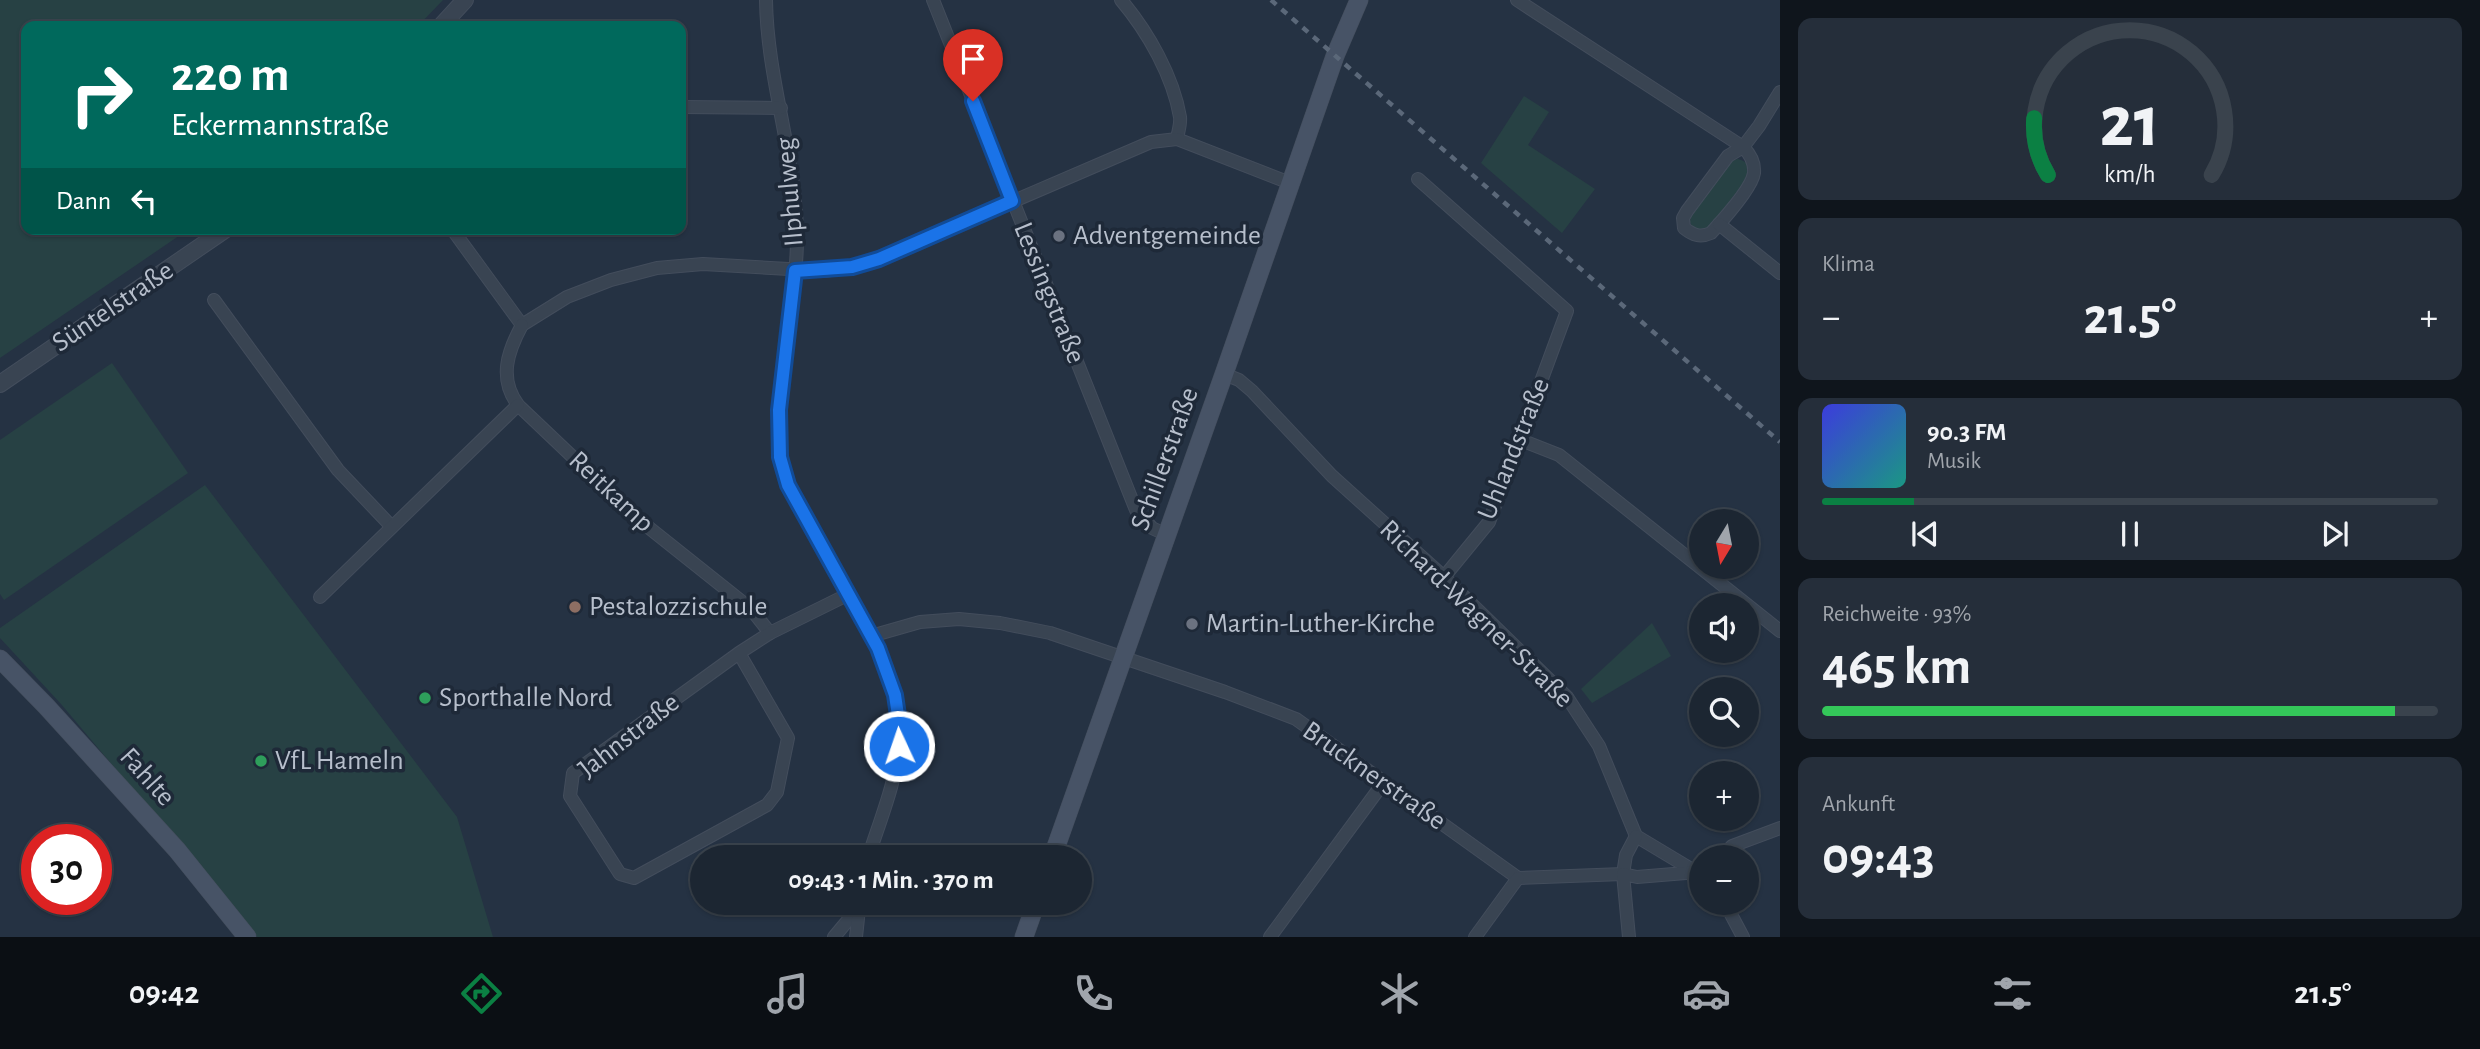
<!DOCTYPE html>
<html lang="de">
<head>
<meta charset="utf-8">
<style>
	body { margin:0; font-family:"Alegreya Sans",sans-serif; background:#252e3a; color:#f1f3f6; height:100vh; display:flex; flex-direction:column; font-size:26px; white-space:nowrap }
	* { box-sizing:border-box; margin:0 }
	p { font-size:23px; color:#a0a5ac }
	.icon { flex:none; width:38px; height:38px; fill:none; stroke:currentColor; stroke-width:2; stroke-linecap:round; stroke-linejoin:round }
	.map { position:relative; flex:1; overflow:hidden }
	.panel { display:flex; flex-direction:column; gap:18px; padding:18px; background:#0f151c; width:700px }
	.panel>* { flex:none }
	.guide { position:absolute; left:21px; top:21px; width:665px; height:214px; border-radius:14px; box-shadow:0 2px 5px #0004,0 0 0 2px #3a434d; background:#00695c; color:#fff; overflow:hidden }
	.needle { width:46px; rotate:190deg }
	.buttons { position:absolute; left:1689px; top:509px; display:grid; gap:14px }
	.buttons a { display:grid; place-items:center; width:70px; height:70px; border-radius:50%; background:#1c2632; box-shadow:0 2px 5px #0004,0 0 0 2px #3a434d; font-size:35px }
	.speed { position:absolute; left:21px; top:824px; display:flex; gap:14px; font-size:35px; font-weight:700; text-align:center }
	.speed>* { display:grid; place-content:center; width:91px; height:91px; border-radius:50%; background:#1c2632; box-shadow:0 2px 5px #0004,0 0 0 2px #3a434d; line-height:1 }
	.speed .limit { border:10px solid #d22; background:#fff; color:#111 }
	.pin { position:absolute; display:grid; place-items:center; width:60px; height:60px; color:#fff; margin:-72px -30px; border-radius:50% 50% 50% 0; rotate:-45deg; box-shadow:0 0 7px #0007 }
	.pin .icon { rotate:45deg }
	.me { position:absolute; width:77px; margin:-38px; rotate:357deg; stroke-linejoin:round; filter:drop-shadow(0 0 5px #0008) }
	.turn { display:flex; align-items:center; gap:24px; height:147px; padding:0 35px; font-size:32px }
	.turn .icon { width:91px; height:91px; stroke-width:2.5 }
	.turn b { display:block; font-size:49px; line-height:60px }
	.then { display:flex; align-items:center; height:66px; padding:0 35px; background:#0003; gap:14px; font-size:26px }
	.big { font-size:52px; font-weight:700; line-height:1.1 }
	.panel .widget { flex:1; display:flex; flex-direction:column; justify-content:center; gap:10px; min-width:0; padding:0 24px; border-radius:14px; background:#252e3a }
	.panel .dial { align-items:center; gap:0 }
	.dial svg { height:182px; overflow:visible; fill:none; stroke:#3a434d; stroke-width:7; stroke-linecap:round; text-anchor:middle }
	.dial text { fill:#f1f3f6; stroke:none }
	.song { display:flex; align-items:center; gap:21px }
	.cover { width:84px; height:84px; border-radius:10px; background:linear-gradient(135deg,hsl(240 70% 55%),hsl(170 70% 35%)) }
	.played { height:7px; border-radius:4px; background:linear-gradient(90deg,#0b8043 15%,#3a434d 15%) }
	.keys { display:flex; justify-content:space-around; direction:ltr }
	.heat { display:flex; justify-content:space-between; align-items:center; font-size:38px; direction:ltr }
	.charge { height:10px; border-radius:5px; background:linear-gradient(90deg,#34c759 93%,#3a434d 0) }
	.trip { position:absolute; left:690px; top:845px; width:402px; height:70px; border-radius:35px; background:#1c2632; box-shadow:0 2px 5px #0004,0 0 0 2px #3a434d; font-weight:700; line-height:70px; text-align:center }
	.tab-bar { display:flex; height:112px; justify-content:space-around; align-items:center; background:#0b0f14; color:#a0a5ac }
	.tab-bar .icon { width:49px; height:49px }
	.tab-bar .current { color:#0b8043 }
	.tab-bar b { font-size:32px; color:#f1f3f6 }
	main { display:flex; flex:1; min-height:0 }
	.map>svg:first-child { display:block }
</style>
</head>
<body>
<main>
<div class="map">
<svg width="1780" height="937" viewBox="0 0 1780 937">
	<rect width="100%" height="100%" fill="#253243"/>
	<g fill="#274144">
		<polygon points="0,0 443,0 418,26 26,26 26,229 189,229 0,358"/>
		<polygon points="1524,96 1549,112 1528,145 1595,189 1562,233 1481,163"/>
		<path d="M1738,159C1749,162 1751,168 1747,178L1710,228L1705,231L1693,228L1690,222L1691,215L1732,161Z"/>
		<polygon points="112,363 188,473 4,600 0,594 0,440"/>
		<polygon points="205,485 457,817 493,937 257,937 61,704 0,638 0,628"/>
		<polygon points="1652,623 1671,656 1592,703 1581,689"/>
	</g>
	<g fill="none" stroke-linecap="round" stroke-linejoin="round">
		<defs>
			<g id="minor">
				<path d="M766,0C767,78 795,154 797,232C798,306 773,380 780,455C781,465 785,475 788,485C806,517 823,548 841,579C869,630 902,683 899,744C897,780 879,823 868,858"/>
				<polyline points="933,0 1136,510 1152,528 1165,534"/>
				<path d="M1121,0C1148,32 1173,76 1180,117C1181,124 1178,132 1177,139"/>
				<path d="M1517,0L1743,147C1750,154 1755,162 1754,173C1752,188 1722,221 1711,233C1700,238 1693,235 1684,228L1683,218L1687,211L1728,156L1743,147L1759,126L1780,92"/>
				<polyline points="681,107 781,108"/>
				<polyline points="1418,179 1567,311 1489,522 1444,577"/>
				<polyline points="1719,224 1780,273"/>
				<polyline points="452,229 522,325"/>
				<polyline points="214,300 338,470 391,526"/>
				<polyline points="522,325 567,297 611,280 657,268 703,264 824,271 852,267 879,259 1151,142 1177,139 1290,183"/>
				<path d="M522,325C508,351 498,378 518,405L638,519L751,609L770,633"/>
				<polyline points="1224,374 1239,380 1252,391 1332,476 1444,577 1567,697 1599,746 1636,836 1701,875"/>
				<polyline points="1521,440 1559,455 1780,631"/>
				<polyline points="320,597 518,405"/>
				<polyline points="871,636 920,622 959,619 1000,623 1050,633 1225,692 1296,719 1518,878 1623,874 1626,855 1636,836"/>
				<polyline points="739,653 788,738 777,792 767,805 634,878 620,874 570,796 573,773 739,653 770,633 849,594"/>
				<polyline points="1721,858 1732,846 1780,828"/>
				<polyline points="1725,903 1743,937"/>
				<polyline points="834,937 859,907"/>
				<polyline points="856,937 859,909"/>
				<polyline points="1270,937 1384,782"/>
				<polyline points="1475,937 1518,878"/>
				<polyline points="1629,937 1623,874 1637,877 1698,872"/>
			</g>
			<g id="tertiary">
				<polyline points="441,26 465,0"/>
				<polyline points="0,384 226,229"/>
			</g>
			<g id="secondary">
				<polyline points="0,659 46,706 177,850 247,937"/>
				<polyline points="1052,858 1224,374 1335,56 1359,0"/>
				<polyline points="1024,937 1036,903"/>
			</g>
		</defs>
		<use href="#minor" stroke="#434d5c" stroke-width="14"/>
		<use href="#tertiary" stroke="#434d5c" stroke-width="18"/>
		<use href="#secondary" stroke="#434d5c" stroke-width="19"/>
		<use href="#minor" stroke="#394452" stroke-width="12"/>
		<use href="#tertiary" stroke="#394452" stroke-width="16"/>
		<use href="#secondary" stroke="#475366" stroke-width="18"/>
		<polyline stroke="#5b6879" stroke-width="4.5" stroke-dasharray="7 7" stroke-linecap="butt" points="1271,0 1780,442"/>
	</g>
	<g fill="none" stroke-linecap="round" stroke-linejoin="round">
		<defs>
			<polyline id="route" points="899,746 899,722 895,695 878,648 788,485 780,457 779,410 795,271 852,267 879,259 1012,201 973,101"/>
		</defs>
		<use href="#route" stroke="#114b97" stroke-width="18"/>
		<use href="#route" stroke="#1a73e8" stroke-width="12"/>
	</g>
	<g fill="#6b7280" stroke="#1e2938" stroke-width="2.5">
		<circle cx="1059" cy="236" r="7"/>
		<circle cx="1192" cy="624" r="7"/>
	</g>
	<circle fill="#8d6e63" stroke="#1e2938" stroke-width="2.5" cx="575" cy="607" r="7"/>
	<g fill="#2e9e5b" stroke="#1e2938" stroke-width="2.5">
		<circle cx="425" cy="698" r="7"/>
		<circle cx="261" cy="761" r="7"/>
	</g>
	<g text-anchor="middle" dominant-baseline="central" stroke-width="7" stroke-linejoin="round" paint-order="stroke">
		<g font-size="28" fill="#b7bfcc" stroke="#1e2938">
			<text transform="translate(790 192) rotate(-95)">Ilphulweg</text>
			<text transform="translate(1049 293) rotate(68)">Lessingstraße</text>
			<text transform="translate(113 307) rotate(-34)">Süntelstraße</text>
			<text transform="translate(1514 449) rotate(-68)">Uhlandstraße</text>
			<text transform="translate(1165 459) rotate(-70)">Schillerstraße</text>
			<text transform="translate(611 492) rotate(43)">Reitkamp</text>
			<text transform="translate(1476 614) rotate(44)">Richard-Wagner-Straße</text>
			<text transform="translate(629 736) rotate(-38)">Jahnstraße</text>
			<text transform="translate(1374 776) rotate(35)">Brucknerstraße</text>
			<text transform="translate(147 777) rotate(48)">Fahlte</text>
		</g>
		<g font-size="28" fill="#b7bfcc" stroke="#1e2938" text-anchor="start">
			<text x="1073" y="236">Adventgemeinde</text>
			<text x="589" y="607">Pestalozzischule</text>
			<text x="1206" y="624">Martin-Luther-Kirche</text>
			<text x="439" y="698">Sporthalle Nord</text>
			<text x="275" y="761">VfL Hameln</text>
		</g>
	</g>
</svg>
<div class="buttons">
<a><svg class="needle" viewBox="-14 -14 28 28"><path d="M0-13l5 13h-10z" fill="#e53935"/><path d="M0 13l5-13h-10z" fill="#a0a5ac"/></svg></a>
<a><svg class="icon" aria-label="sound" viewBox="0 0 24 24"><path d="M4 9h4l5-4v14l-5-4H4zM17 9q2 3 0 6"/></svg></a>
<a><svg class="icon" aria-label="search" viewBox="0 0 24 24"><circle cx="10" cy="10" r="6"/><path d="M15 15l6 6"/></svg></a>
<a>+</a>
<a>−</a>
</div>
<div class="speed"><div class="limit">30</div></div>
<div class="pin" style="left:973px;top:101px;background:#d93025"><svg class="icon" aria-label="arrive" viewBox="0 0 24 24"><path d="M6 21V4h12l-3 4 3 4H6"/></svg></div>
<svg class="me" style="left:899px;top:746px" viewBox="-20 -20 40 40"><circle r="17" fill="#1a73e8" stroke="#fff" stroke-width="3"/><path d="M0-11L8 9 0 5-8 9z" fill="#fff"/></svg>
<div class="trip">09:43 · 1 Min. · 370 m</div>
<div class="guide">
<div class="turn"><svg class="icon" aria-label="right" viewBox="0 0 24 24"><path d="M7 20v-9h11M14 6l5 5-5 5"/></svg><div><b>220 m</b>Eckermannstraße</div></div>
<div class="then">Dann<svg class="icon" aria-label="left" viewBox="0 0 24 24"><path d="M17 20v-9H6M10 6l-5 5 5 5"/></svg></div>
</div>
</div>
<section class="panel">
<div class="widget dial"><svg viewBox="0 0 100 80">
<path d="M14 69A42 42 0 1 1 86 69"/>
<path d="M14 69A42 42 0 0 1 8 44" stroke="#0b8043"/>
<text x="50" y="56" font-size="32" font-weight="700">21</text>
<text x="50" y="72" font-size="11">km/h</text>
</svg></div>
<div class="widget"><p>Klima</p>
<div class="heat"><a>−</a><b class="big">21.5°</b><a>+</a></div>
</div>
<div class="widget">
<div class="song"><i class="cover"></i><div><b>90.3 FM</b><p>Musik</p></div></div>
<div class="played"></div>
<div class="keys"><svg class="icon" aria-label="previous" viewBox="0 0 24 24"><path d="M18 5L8 12l10 7zM5 5v14"/></svg><svg class="icon" aria-label="pause" viewBox="0 0 24 24"><path d="M8 5v14M16 5v14"/></svg><svg class="icon" aria-label="next" viewBox="0 0 24 24"><path d="M6 5l10 7-10 7zM19 5v14"/></svg></div>
</div>
<div class="widget"><p>Reichweite · 93%</p><b class="big">465 km</b><div class="charge"></div></div>
<div class="widget"><p>Ankunft</p><b class="big">09:43</b></div>
</section>
</main>
<nav class="tab-bar">
<b>09:42</b>
<svg class="icon current" aria-label="directions" viewBox="0 0 24 24"><path d="M12 3l9 9-9 9-9-9zM9 14v-3h6M13 9l2 2-2 2"/></svg>
<svg class="icon" aria-label="music" viewBox="0 0 24 24"><path d="M9 18V5l10-2v13"/><circle cx="6" cy="18" r="3"/><circle cx="16" cy="16" r="3"/></svg>
<svg class="icon" aria-label="phone" viewBox="0 0 24 24"><path d="M5 4h4l2 5-3 2q2 4 5 5l2-3 5 2v4C11 20 4 13 5 4z"/></svg>
<svg class="icon" aria-label="climate" viewBox="0 0 24 24"><path d="M12 3v18M4 7l16 10M4 17L20 7"/></svg>
<svg class="icon" aria-label="car" viewBox="0 0 24 24"><path d="M5 17H2v-5l4-1 3-4h7l3 4 3 1v5h-3M9 17h6M6 11h13"/><circle cx="7" cy="17" r="2"/><circle cx="17" cy="17" r="2"/></svg>
<svg class="icon" aria-label="filters" viewBox="0 0 24 24"><path d="M4 7h16M4 17h16"/><circle cx="9" cy="7" r="2"/><circle cx="15" cy="17" r="2"/></svg>
<b>21.5°</b>
</nav>
</body>
</html>
